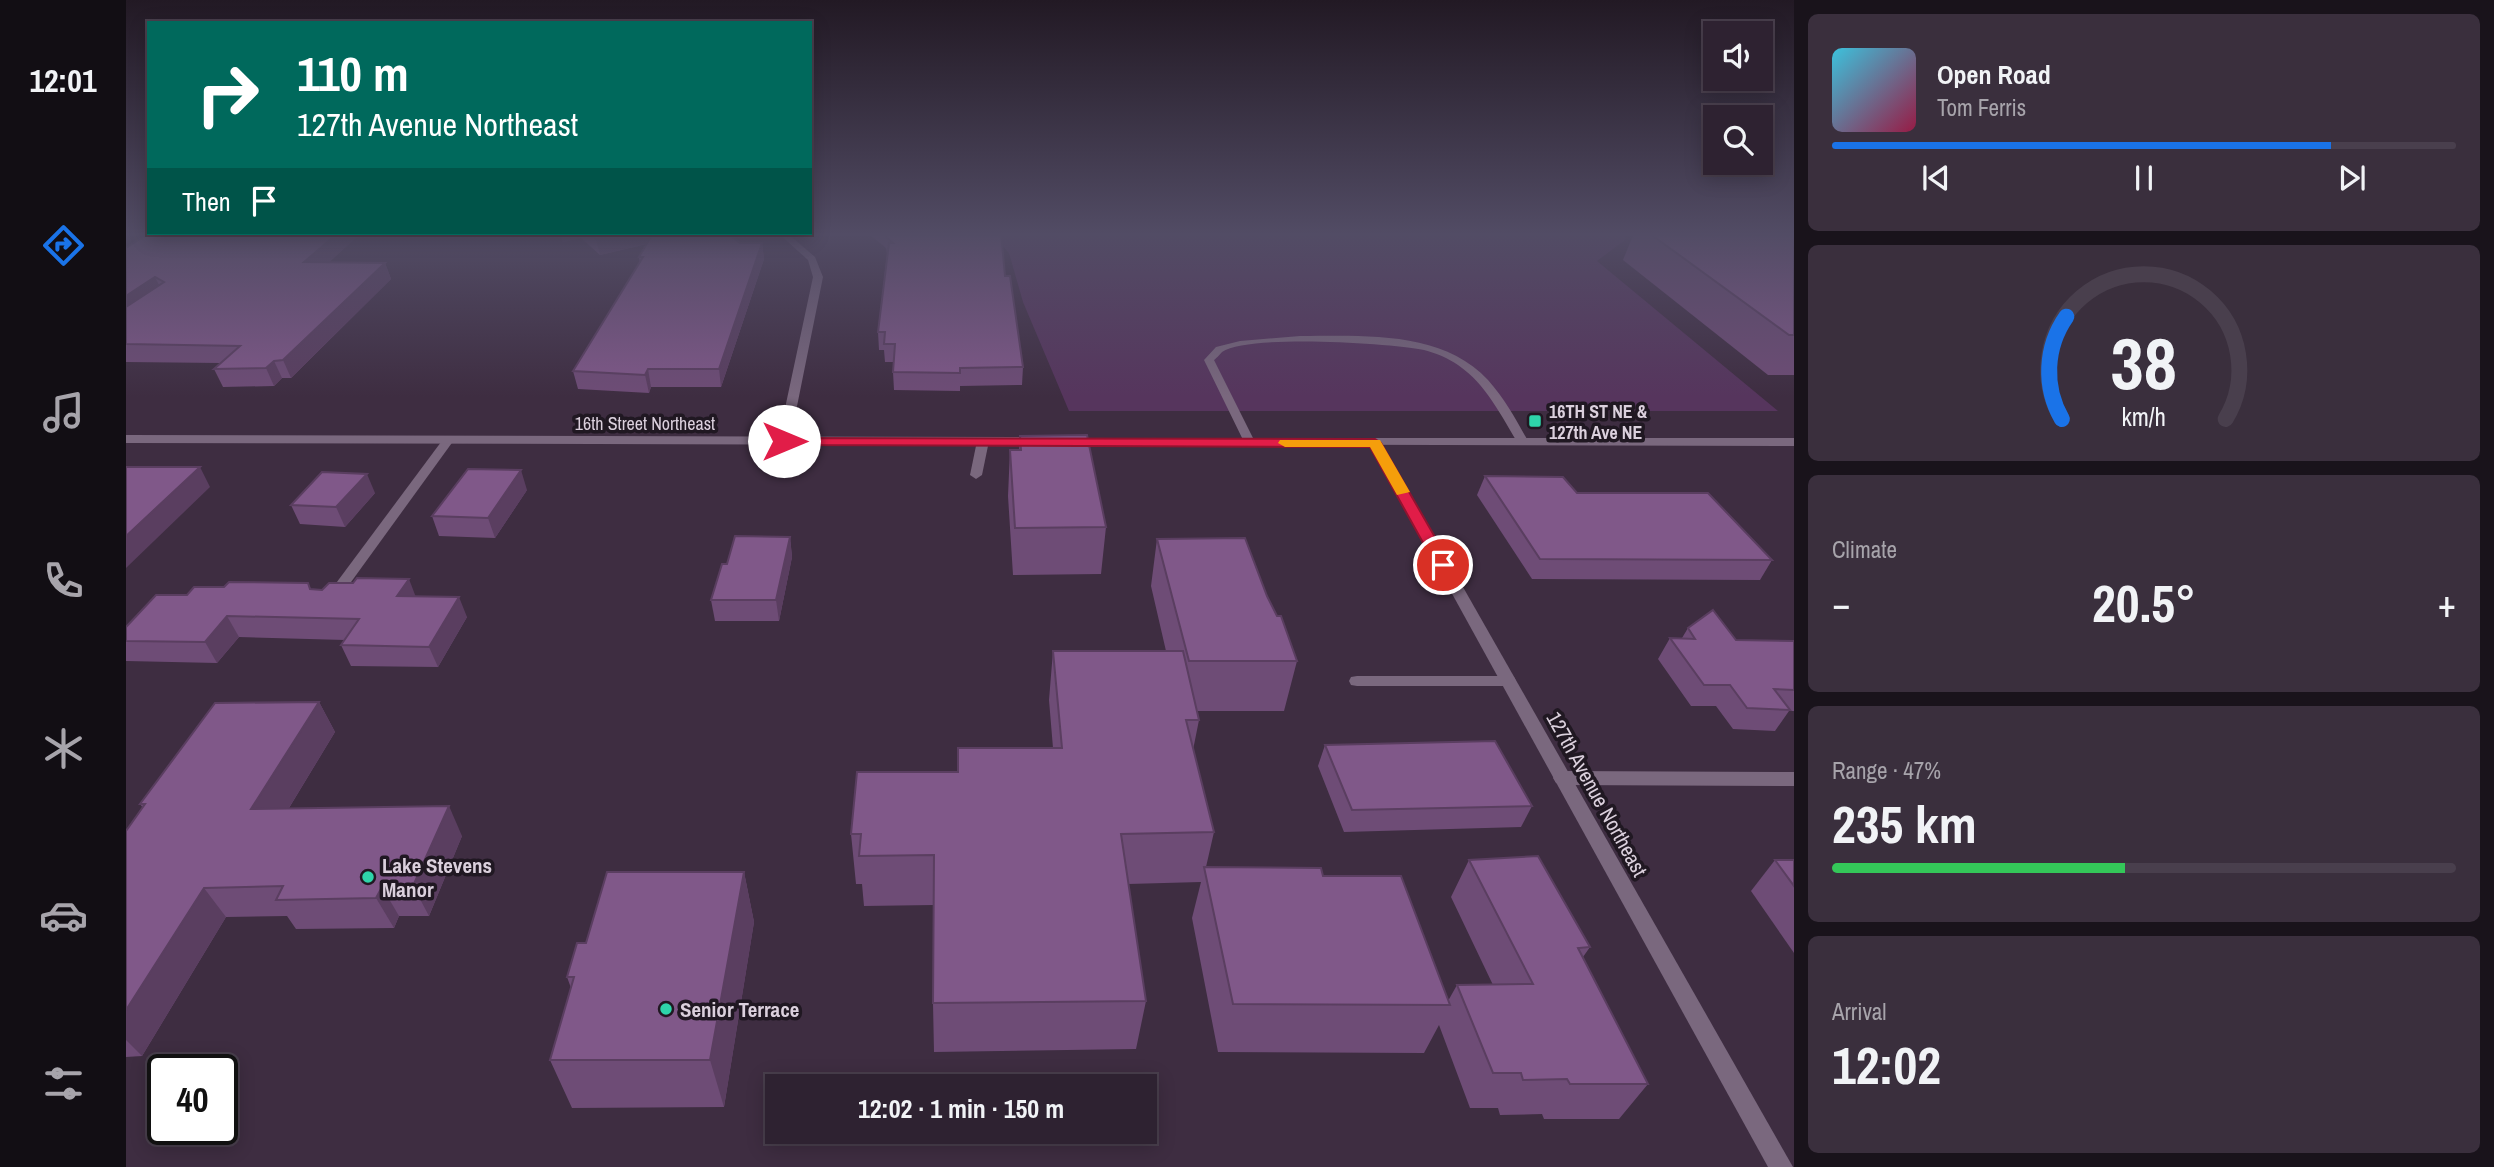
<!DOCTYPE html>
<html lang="en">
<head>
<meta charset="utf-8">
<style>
	body { margin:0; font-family:"Archivo Narrow",sans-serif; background:#3a2f3d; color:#f1f3f6; height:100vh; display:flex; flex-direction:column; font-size:26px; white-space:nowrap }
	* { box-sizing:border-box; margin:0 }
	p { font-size:23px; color:#a7a4ab }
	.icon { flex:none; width:38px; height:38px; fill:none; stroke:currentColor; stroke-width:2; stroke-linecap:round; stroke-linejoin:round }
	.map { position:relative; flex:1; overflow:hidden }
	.panel { display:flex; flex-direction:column; gap:14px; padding:14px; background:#19131b; width:700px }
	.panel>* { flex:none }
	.banner { position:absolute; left:21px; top:21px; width:665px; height:214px; border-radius:0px; box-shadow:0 4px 18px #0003,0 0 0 2px #493f4d; background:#00695c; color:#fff; overflow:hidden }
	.fabs { position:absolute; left:1577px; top:21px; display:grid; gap:14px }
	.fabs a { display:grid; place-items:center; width:70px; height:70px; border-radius:0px; background:#2e2231; box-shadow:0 4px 18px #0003,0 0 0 2px #493f4d; font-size:35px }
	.speed { position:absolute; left:21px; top:1054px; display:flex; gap:14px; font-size:35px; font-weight:700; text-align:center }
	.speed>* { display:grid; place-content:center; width:91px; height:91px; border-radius:50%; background:#2e2231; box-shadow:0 4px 18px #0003,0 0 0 2px #493f4d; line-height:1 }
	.speed .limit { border:4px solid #111; border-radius:10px; background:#fff; color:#111 }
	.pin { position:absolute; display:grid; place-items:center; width:60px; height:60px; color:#fff; margin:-30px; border:4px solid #fff; border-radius:50%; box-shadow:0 2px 7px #0007 }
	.me { position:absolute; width:77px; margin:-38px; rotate:90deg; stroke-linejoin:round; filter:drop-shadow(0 0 5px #0008) }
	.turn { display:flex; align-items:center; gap:24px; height:147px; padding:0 35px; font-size:32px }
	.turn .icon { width:91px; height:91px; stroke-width:2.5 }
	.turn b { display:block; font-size:49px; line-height:60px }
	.then { display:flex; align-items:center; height:66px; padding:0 35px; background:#0003; gap:14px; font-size:26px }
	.big { font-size:52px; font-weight:700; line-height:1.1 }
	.panel .tile { flex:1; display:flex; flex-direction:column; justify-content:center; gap:10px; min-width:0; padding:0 24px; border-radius:10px; background:#3a2f3d }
	.panel .dial { align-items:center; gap:0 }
	.dial svg { height:182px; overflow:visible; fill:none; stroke:#493f4d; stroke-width:7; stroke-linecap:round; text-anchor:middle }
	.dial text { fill:#f1f3f6; stroke:none }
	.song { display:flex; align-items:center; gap:21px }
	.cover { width:84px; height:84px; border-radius:10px; background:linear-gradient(135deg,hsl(190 70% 55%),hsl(340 70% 35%)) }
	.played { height:7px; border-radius:4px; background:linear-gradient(90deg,#1a73e8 80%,#493f4d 80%) }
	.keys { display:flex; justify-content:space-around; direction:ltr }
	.heat { display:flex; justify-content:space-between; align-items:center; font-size:38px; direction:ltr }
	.charge { height:10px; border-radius:5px; background:linear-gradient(90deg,#34c759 47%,#493f4d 0) }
	.trip { position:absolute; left:639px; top:1074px; width:392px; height:70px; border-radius:0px; background:#2e2231; box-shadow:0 4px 18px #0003,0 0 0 2px #493f4d; font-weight:700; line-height:70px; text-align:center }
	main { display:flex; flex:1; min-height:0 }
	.tab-bar { display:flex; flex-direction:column; width:126px; justify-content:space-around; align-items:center; background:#120e14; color:#a7a4ab }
	.tab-bar .icon { width:49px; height:49px }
	.tab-bar .active { color:#1a73e8 }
	.tab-bar b { font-size:32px; color:#f1f3f6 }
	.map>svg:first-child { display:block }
</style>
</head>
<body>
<main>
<nav class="tab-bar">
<b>12:01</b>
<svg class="icon active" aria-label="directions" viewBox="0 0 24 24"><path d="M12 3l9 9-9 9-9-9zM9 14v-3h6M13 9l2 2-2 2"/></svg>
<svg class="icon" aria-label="music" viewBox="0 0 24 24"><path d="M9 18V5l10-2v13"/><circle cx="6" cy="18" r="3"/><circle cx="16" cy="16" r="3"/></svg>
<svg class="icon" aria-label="phone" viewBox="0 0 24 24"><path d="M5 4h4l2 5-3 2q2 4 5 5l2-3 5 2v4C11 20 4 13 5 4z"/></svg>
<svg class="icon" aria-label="climate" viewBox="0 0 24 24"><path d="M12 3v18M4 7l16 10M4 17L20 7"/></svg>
<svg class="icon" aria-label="car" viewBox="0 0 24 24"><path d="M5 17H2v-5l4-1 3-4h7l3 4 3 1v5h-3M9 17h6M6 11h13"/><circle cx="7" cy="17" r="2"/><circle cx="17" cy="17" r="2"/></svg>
<svg class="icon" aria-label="filters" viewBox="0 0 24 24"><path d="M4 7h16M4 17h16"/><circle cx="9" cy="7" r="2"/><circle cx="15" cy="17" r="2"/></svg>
</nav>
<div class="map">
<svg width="1668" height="1167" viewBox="0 0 1668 1167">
	<rect width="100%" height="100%" fill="#3e2d41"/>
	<polygon fill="#56355d" points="865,233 1500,233 1499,240 1471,261 1652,411 943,411 897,302 883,253"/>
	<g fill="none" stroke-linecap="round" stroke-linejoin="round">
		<g fill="#7a687e" fill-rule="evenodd">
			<path d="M1174,336C1236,336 1316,330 1362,380C1379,399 1391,421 1403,443L1401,445H1393C1375,416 1361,385 1332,365C1322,358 1310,353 1298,350C1263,343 1123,334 1096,352C1094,354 1090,359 1088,360L1129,442L1127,444H1119L1078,360L1090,347L1114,341Z"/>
			<polygon points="322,436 328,440 212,600 202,600 200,597 202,594 318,438"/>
			<polygon points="857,437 863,441 856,475 850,479 844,475 851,441"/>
			<polygon points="1231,676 1382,676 1388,677 1390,681 1388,685 1382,686 1231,686 1225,685 1223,681 1225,677"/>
			<polygon points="1436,771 1668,772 1668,786 1436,785 1430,783 1427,778 1430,773"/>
		</g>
		<g fill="#7a687e" fill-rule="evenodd">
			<polygon points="652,233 661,233 689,257 697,277 664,441 658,445 652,441 687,277 682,260"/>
			<polygon points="1249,439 1255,443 1667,1167 1642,1167 1243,443"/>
		</g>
		<g fill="#7a687e" fill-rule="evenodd">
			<polygon points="0,435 911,437 917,441 911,445 0,443"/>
			<polygon points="945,438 1668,438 1668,446 941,444 939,442"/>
		</g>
	</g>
	<g fill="#6e4c76">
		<polygon points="23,233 235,233 203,262 259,263 265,279 165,378 156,378 148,386 97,387 88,369 95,363 0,362 0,248"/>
		<polygon points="434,233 600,233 614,243 636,243 638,259 595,387 525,387 523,393 452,389 447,371 514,263 513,257 521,244 474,255 455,238 437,242"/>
		<polygon points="742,233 875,233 879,276 897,367 896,385 834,386 834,391 768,390 767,372 768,362 759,362 758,350 753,350 752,332 761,254 760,248"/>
		<polygon points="1508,233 1668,233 1668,375 1642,375 1497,260"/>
		<polygon points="894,436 980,527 975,574 887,575 882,496 884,450 893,450"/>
		<polygon points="1359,476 1451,493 1646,560 1634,580 1406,579 1351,495"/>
		<polygon points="401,490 369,538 313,536 306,516"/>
		<polygon points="249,493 219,527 174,524 165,505"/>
		<polygon points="664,537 666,557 653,621 589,621 585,600 601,564"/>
		<polygon points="1031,539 1141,596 1171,661 1158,711 1071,711 1073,720 1067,750 1088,832 1080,867 1197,876 1322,1001 1331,985 1367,985 1325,897 1343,860 1464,947 1457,957 1522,1084 1493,1119 1418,1119 1416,1114 1374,1115 1372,1108 1344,1108 1313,1025 1298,1053 1092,1052 1066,918 1075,882 1002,884 1020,1001 1010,1049 808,1052 807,1003 808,905 738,906 736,884 730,884 725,834 832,772 927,748 923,700 927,651 1040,651 1025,586"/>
		<polygon points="182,583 185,589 290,596 341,617 312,667 225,666 215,645 219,640 113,637 91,663 0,661 0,627 61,595 98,587"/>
		<polygon points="1562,628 1610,640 1668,641 1668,711 1663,711 1649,731 1607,729 1590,706 1565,706 1532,659 1544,638 1556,638"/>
		<polygon points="193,702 209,732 163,808 336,836 303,916 273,916 268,928 170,929 161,916 100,917 16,1056 0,1057 0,831 17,808 14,804"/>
		<polygon points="1199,745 1406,806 1395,827 1218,832 1192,766"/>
		<polygon points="1649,860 1668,860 1668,953 1625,891"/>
		<polygon points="618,872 628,922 598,1107 446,1108 424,1060 445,988 441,977 460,943"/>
	</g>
	<g fill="#5a3e60">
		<polygon points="212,233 235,233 185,279 178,262"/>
		<polygon points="435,233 454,233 455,238 437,242"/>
		<polygon points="495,233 534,233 535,240 474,255 470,239"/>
		<polygon points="636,243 638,259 595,387 593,369"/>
		<polygon points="259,263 265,279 165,378 157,360"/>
		<polygon points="29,277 37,293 0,319 0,296"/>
		<polygon points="148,361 156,378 148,386 140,368"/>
		<polygon points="522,369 525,387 523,393 519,375"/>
		<polygon points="74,467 84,487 0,568 0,536"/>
		<polygon points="395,470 401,490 369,538 362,518"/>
		<polygon points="241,474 249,493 219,527 210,507"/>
		<polygon points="664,537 666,557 653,621 650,600"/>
		<polygon points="283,579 291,600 271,596"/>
		<polygon points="333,597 341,617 312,667 303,647"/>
		<polygon points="101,616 113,637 91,663 79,642"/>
		<polygon points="193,702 209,732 144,839 125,809"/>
		<polygon points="323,806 336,836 303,916 287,886"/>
		<polygon points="618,872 628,922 598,1107 584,1060"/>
		<polygon points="256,887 273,916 268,928 250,898"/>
		<polygon points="78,888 100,917 16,1056 0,1040 0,1010"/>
	</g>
	<g fill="#805889" stroke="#5a3e60" stroke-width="2">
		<polygon points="23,233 212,233 178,262 259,263 157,360 148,361 140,368 88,369 114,346 0,344 0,307 38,282 29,277 0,296 0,248"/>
		<polygon points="464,233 495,233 470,239"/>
		<polygon points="527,233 600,233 614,243 636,243 593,369 522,369 519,375 447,371 517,257 513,257"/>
		<polygon points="761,233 875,233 879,276 884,276 897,367 834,368 834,373 767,372 769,344 758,344 759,332 752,332 763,243 767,243 760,237"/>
		<polygon points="1523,233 1668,233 1668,335 1663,335"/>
		<polygon points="961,435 980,527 889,528 884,450 895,450 894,436"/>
		<polygon points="0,467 74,467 0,536"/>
		<polygon points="342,469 395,470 362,518 306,516"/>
		<polygon points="196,472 241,474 210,507 165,505"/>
		<polygon points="1359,476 1437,477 1451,493 1582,493 1646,560 1414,559"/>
		<polygon points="609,536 664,537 650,600 585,600 596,564 601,564"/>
		<polygon points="1119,538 1141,596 1151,616 1155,616 1171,661 1063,661 1031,539"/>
		<polygon points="231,578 283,579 271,596 333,597 303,647 215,645 233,619 101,616 79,642 0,641 0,627 30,595 61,595 68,587 98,587 103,582 182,583 184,589 196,590 203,583 227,583"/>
		<polygon points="1587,610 1610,640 1668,641 1668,690 1648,689 1664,710 1621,708 1604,685 1578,685 1544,638 1569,639 1562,628"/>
		<polygon points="927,651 1057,651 1073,720 1060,720 1088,832 995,834 1020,1001 807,1003 808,855 733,856 735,834 725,834 731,772 832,772 832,748 936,748"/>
		<polygon points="193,702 125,809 323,806 287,886 256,887 250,898 150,900 157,886 78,888 0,1010 0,831 19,804 14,804 89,703"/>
		<polygon points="1369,741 1406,806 1226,810 1199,745"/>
		<polygon points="1412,856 1464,947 1452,948 1522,1084 1444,1084 1441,1079 1397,1080 1395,1073 1367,1073 1331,985 1407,984 1343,860"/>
		<polygon points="1649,860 1668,860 1668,886"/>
		<polygon points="1078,867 1195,868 1197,876 1275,876 1324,1005 1107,1004"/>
		<polygon points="481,872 618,872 584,1060 424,1060 448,977 441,977 451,943 460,943"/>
	</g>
	<linearGradient id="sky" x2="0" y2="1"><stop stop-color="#221924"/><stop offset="0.59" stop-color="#524c65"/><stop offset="1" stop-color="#524c65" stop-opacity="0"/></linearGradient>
	<rect width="1668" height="397" fill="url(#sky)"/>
	<polygon fill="#e11d48" stroke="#92132f" stroke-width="2" points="653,438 1249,439 1255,443 1325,565 1317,570 1311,568 1244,447 658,445 651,441"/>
	<polygon fill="#f59e0b" points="1154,440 1254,440 1284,492 1271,495 1244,447 1159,447 1152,443"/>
	<g fill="#2ed4aa" stroke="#201822" stroke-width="2.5">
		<rect x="1402" y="414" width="14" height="14" rx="3.5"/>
		<circle cx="242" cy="877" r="7"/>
		<circle cx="540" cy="1009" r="7"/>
	</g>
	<g text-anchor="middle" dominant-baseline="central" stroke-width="7" stroke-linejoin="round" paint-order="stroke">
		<g font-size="18" font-weight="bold" fill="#dbd0dd" stroke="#201822" text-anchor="start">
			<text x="1423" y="411">16TH ST NE &amp;<tspan x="1423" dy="21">127th Ave NE</tspan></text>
		</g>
		<g font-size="18" fill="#dbd0dd" stroke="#201822">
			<text x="519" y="423">16th Street Northeast</text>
		</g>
		<g font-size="21" fill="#dbd0dd" stroke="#201822">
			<text transform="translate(1471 794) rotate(61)">127th Avenue Northeast</text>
		</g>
		<g font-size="21" font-weight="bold" fill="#dbd0dd" stroke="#201822" text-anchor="start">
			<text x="256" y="865">Lake Stevens<tspan x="256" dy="24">Manor</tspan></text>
			<text x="554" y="1009">Senior Terrace</text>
		</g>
	</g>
</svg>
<div class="fabs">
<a><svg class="icon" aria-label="sound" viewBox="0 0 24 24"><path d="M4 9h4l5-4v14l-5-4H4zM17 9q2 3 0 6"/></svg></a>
<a><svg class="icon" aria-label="search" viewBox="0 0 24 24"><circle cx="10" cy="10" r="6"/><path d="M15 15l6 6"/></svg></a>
</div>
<div class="speed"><div class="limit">40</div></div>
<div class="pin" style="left:1317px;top:565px;background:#d93025"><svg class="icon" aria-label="arrive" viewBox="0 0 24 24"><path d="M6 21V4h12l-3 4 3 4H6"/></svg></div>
<svg class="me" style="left:658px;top:441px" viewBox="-20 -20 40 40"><circle r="19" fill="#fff"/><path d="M0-13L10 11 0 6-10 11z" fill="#e11d48"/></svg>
<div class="trip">12:02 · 1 min · 150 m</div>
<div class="banner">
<div class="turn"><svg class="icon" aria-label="right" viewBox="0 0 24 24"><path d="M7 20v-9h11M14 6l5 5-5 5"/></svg><div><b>110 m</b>127th Avenue Northeast</div></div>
<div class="then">Then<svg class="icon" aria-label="arrive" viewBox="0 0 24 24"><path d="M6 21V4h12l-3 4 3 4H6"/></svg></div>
</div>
</div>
<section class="panel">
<div class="tile">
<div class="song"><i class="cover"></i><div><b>Open Road</b><p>Tom Ferris</p></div></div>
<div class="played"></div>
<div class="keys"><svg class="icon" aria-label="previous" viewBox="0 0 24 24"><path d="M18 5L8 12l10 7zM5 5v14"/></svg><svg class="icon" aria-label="pause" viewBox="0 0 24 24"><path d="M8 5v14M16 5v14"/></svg><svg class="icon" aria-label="next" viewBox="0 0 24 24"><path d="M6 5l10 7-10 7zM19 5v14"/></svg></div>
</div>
<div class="tile dial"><svg viewBox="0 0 100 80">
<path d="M14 69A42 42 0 1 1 86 69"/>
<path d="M14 69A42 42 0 0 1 16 24" stroke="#1a73e8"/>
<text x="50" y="56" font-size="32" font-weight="700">38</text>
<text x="50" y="72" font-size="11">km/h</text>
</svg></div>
<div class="tile"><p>Climate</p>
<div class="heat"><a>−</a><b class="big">20.5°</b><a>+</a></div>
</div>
<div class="tile"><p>Range · 47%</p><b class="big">235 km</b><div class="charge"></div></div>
<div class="tile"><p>Arrival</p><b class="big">12:02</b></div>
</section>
</main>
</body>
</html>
